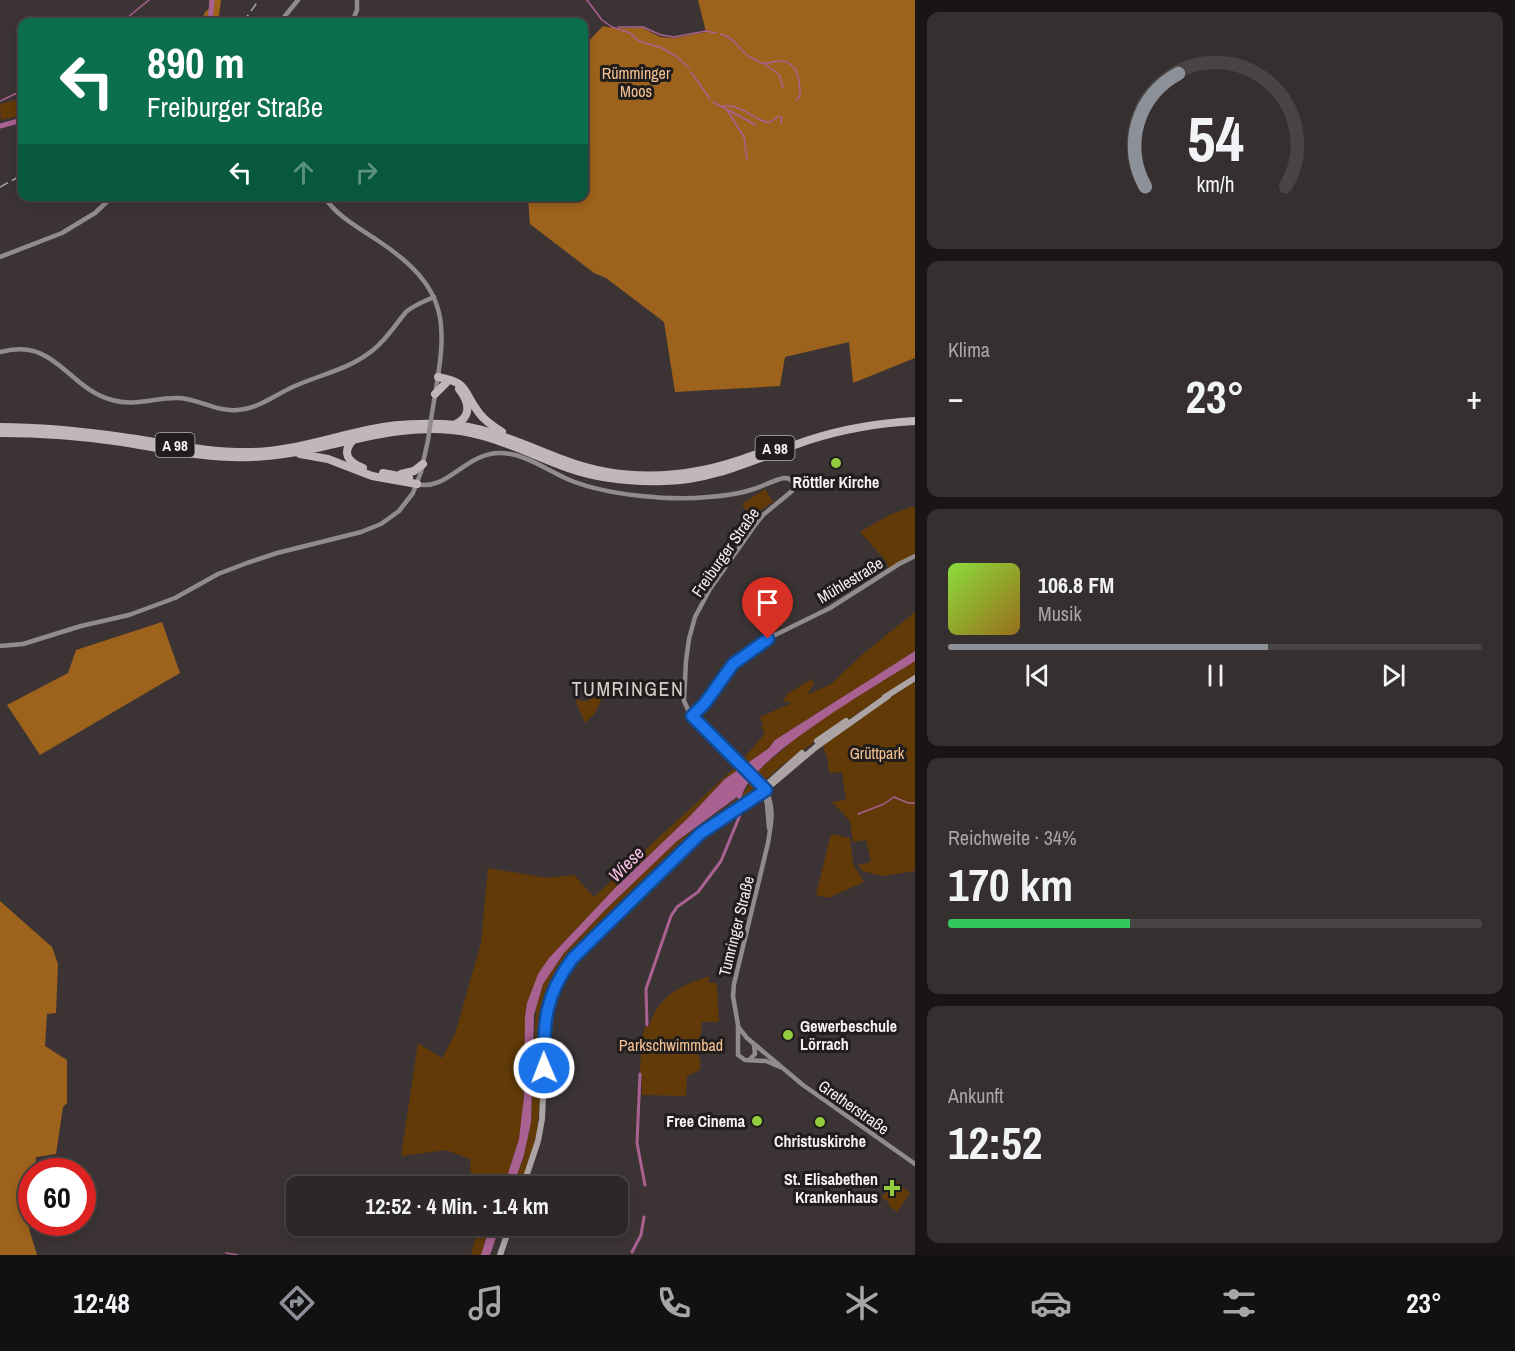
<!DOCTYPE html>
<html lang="de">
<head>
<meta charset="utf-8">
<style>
	body { margin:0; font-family:"Archivo Narrow",sans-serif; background:#352f2f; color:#f1f3f6; height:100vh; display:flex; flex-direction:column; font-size:22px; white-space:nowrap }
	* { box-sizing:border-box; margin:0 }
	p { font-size:20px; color:#a7a5a7 }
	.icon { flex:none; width:33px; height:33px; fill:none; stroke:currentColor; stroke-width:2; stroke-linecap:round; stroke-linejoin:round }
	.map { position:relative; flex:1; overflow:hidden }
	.drawer { display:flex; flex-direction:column; gap:12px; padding:12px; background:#191515; width:600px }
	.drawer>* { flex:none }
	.top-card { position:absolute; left:18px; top:18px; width:570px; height:183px; border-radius:12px; box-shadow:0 3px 9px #0003,0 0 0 2px #484444; background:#0b6e4f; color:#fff; overflow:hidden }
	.speed { position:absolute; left:18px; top:1158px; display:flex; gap:12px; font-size:30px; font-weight:700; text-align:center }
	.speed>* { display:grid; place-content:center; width:78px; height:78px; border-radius:50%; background:#2d2727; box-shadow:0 3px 9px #0003,0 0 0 2px #484444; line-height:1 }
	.speed .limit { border:9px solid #d22; background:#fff; color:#111 }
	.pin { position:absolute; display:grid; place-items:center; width:51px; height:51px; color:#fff; margin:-62px -26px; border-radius:50% 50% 50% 0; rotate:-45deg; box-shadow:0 0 6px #0007 }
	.pin .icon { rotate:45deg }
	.me { position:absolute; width:66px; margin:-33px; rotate:359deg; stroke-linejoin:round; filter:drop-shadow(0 0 4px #0008) }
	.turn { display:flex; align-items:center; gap:21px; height:126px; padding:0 30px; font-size:27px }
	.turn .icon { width:78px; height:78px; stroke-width:2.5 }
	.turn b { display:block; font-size:42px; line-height:51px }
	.lanes { display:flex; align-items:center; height:57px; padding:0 30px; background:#0003; justify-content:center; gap:30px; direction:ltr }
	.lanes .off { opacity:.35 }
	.big { font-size:45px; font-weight:800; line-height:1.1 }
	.drawer .tile { flex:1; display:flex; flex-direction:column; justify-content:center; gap:9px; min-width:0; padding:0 21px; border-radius:12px; background:#352f2f }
	.drawer .dial { align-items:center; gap:0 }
	.dial svg { height:156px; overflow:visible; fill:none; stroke:#484444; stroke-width:7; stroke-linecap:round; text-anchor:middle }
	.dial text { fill:#f1f3f6; stroke:none }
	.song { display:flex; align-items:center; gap:18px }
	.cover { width:72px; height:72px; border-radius:9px; background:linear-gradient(135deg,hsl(90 70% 55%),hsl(40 70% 35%)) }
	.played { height:6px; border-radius:3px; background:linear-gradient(90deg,#8c9099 60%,#484444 60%) }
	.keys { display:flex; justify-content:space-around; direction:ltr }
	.heat { display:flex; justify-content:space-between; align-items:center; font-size:33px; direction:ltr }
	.charge { height:9px; border-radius:4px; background:linear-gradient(90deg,#34c759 34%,#484444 0) }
	.trip { position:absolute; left:286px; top:1176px; width:342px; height:60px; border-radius:12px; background:#2d2727; box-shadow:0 3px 9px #0003,0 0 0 2px #484444; font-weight:800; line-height:60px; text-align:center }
	.menu { display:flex; height:96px; justify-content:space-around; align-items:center; background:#121010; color:#a7a5a7 }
	.menu .icon { width:42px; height:42px }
	.menu .active { color:#8c9099 }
	.menu b { font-size:27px; color:#f1f3f6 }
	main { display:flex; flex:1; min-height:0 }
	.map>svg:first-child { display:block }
</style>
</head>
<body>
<main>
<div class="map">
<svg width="915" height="1255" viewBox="0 0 915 1255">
	<rect width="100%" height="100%" fill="#3c3434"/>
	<g fill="#613a08">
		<polygon points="20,99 22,115 1,120 0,104"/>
		<polygon points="765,489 773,502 750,517 742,504"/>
		<polygon points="915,506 915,556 889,570 886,561 860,532 889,515"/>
		<polygon points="915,612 915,651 775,740 769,748 725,779 689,817 615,888 549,958 530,995 526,1010 523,1112 519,1139 504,1186 471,1186 470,1159 446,1150 401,1156 418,1043 442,1058 455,1034 481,943 488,868 548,878 574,875 594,897 741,762 765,733 761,727 763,725 760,717 792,703 783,701 787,694 812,679 814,684 807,695 831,684 863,654"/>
		<polygon points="915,661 915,676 821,737 781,766 763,782 752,796 706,825 693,836 591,935 575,952 554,981 543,1012 541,1092 537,1130 533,1150 521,1186 513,1186 524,1155 531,1122 536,1005 543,984 564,953 606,909 677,841 742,795 759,770 794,740 831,713"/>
		<polygon points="915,681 915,871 883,876 862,871 858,865 871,862 866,840 853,842 850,821 832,802 846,800 842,772 829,773 828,760 823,746 838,733"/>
		<polygon points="583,686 593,689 602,698 595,713 585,723 576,702 578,698 580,701 588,701 591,693 582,688"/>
		<polygon points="831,834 850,838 853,864 864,882 828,898 816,895"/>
		<path d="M709,976L708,982L716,983L717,986L719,1022H702L698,1057L700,1058V1070L687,1076L686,1096L642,1095V1074L640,1073L642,1036L646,1026H649C659,995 681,986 709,976Z"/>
		<polygon points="894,1180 910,1193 897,1212 888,1205 889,1202 881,1197 891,1188"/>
		<polygon points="474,1226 490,1226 481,1255 471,1255 478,1230"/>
	</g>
	<g fill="#9d621c">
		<polygon points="209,0 221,0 219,16 215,22 201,22 205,12 210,8"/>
		<polygon points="698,0 915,0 915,358 853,383 849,342 785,357 780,386 675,392 664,322 606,278 594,273 530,224 528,197 584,196 584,118 590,112 584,95 584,46 603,26 612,28 643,28 660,37 674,38 706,32"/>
		<polygon points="162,622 180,673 40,755 7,705 68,673 76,650"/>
		<polygon points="0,901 52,947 58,964 56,1013 47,1014 45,1046 67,1060 67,1103 63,1107 56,1154 36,1157 35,1171 32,1172 32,1212 29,1229 37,1255 0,1255"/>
	</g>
	<g fill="#a96191">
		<path d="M915,651V661C879,684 750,758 742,796L738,799L737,797L677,841L606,909L564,953L543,984L534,1015L531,1122L524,1155L513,1186H504L519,1139L524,1097L525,1017L527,1003L538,974L549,958L615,888L689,817L725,779L769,748L775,740Z"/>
		<polygon points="490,1226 500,1226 490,1255 481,1255"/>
	</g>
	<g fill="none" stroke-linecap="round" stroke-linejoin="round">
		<g stroke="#a96191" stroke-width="1.5">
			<polyline points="587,0 602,20 612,27 630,33 639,41 662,48 676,56 689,68"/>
			<polyline points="122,22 149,0"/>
			<polyline points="618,27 643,27 661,35 674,37 706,31 716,33"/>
			<path d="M721,34C737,39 738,50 750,57C754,59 760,63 763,63C770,64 776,60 782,61C799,63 800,83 800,96L797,100"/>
			<polyline points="764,64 779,74 783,88"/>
			<polyline points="691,72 710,99"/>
			<polyline points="0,101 17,93 22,93"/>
			<polyline points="713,102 756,125"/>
			<path d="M723,106C739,102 761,125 770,122C774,120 776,118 779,116L782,118L781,123"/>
			<polyline points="727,110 744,137 747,159"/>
			<polyline points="858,814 884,804 894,797 908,803 915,803"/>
			<polyline points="226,1253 238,1255"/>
		</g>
		<g stroke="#a96191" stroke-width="3">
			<polyline points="647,1025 646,989 671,916 677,907 698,892 721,861 740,815 740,793"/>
			<polyline points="640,1074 637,1143 645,1185"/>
			<polyline points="632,1252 641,1235 644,1217"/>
		</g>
		<g stroke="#a96191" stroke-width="5">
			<polyline points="210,22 212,0"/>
			<polyline points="0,126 22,120"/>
		</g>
		<g stroke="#928b8d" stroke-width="4.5">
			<polyline points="280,22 298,0"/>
			<polyline points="352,22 357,10 357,0"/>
			<path d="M324,196C335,215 359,228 377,240C456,292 446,329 432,413"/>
			<polyline points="0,257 62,233 95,213 113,196"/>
			<path d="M0,352C56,337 67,388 112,400C135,407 156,397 179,398C199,399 217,412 237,410C259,409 276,394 295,386C322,374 350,369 373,350C387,339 395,325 406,312C414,305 425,301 434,297"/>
			<path d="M417,484C447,492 465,453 500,453C526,453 549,472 572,481C608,495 670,501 708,497C724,496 739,494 754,489C763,486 774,480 784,478C789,478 788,478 792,481L794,486L792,491L763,515L755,525L710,589L695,617L689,639L686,661L684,701L690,714L766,791C775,808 771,824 768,843L734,984L733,996L738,1025V1055L745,1060L766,1061L780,1067"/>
			<polyline points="0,646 23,644 81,626 129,615 175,598 218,574 247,563 277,553 361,532 381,524 399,511 413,493 421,472 428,440"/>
			<polyline points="692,716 712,694 728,671 748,652 773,636 830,608 899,564 915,556"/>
			<polyline points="763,789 767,804 769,828"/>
			<polyline points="739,1028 747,1038 803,1085 915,1164"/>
			<polyline points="749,1060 755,1054 754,1045"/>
		</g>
		<g stroke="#aba3a4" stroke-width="6">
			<polyline points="885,697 915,678"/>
			<polyline points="817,741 846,721"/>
			<polyline points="754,796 802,753"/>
			<polyline points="523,1186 538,1141 542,1119 547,1013 554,989 563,972 590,940 706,829 759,795 816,747 888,696"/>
			<polyline points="500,1255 510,1226"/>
		</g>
		<g stroke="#c1b7ba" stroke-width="8">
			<path d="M438,377C470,383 462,391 479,413C485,421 494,427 502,432"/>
			<polyline points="435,394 446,383"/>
			<path d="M454,425C472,417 470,403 459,389"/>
			<path d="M0,427C41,427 81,431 122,437C165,443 208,453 252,452C292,451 329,438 367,430C392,424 418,423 444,424C487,426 524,445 564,460C627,484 693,478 754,455"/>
			<path d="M0,433C41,433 82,436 122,442C165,449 208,459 252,457C322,455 381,423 452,430C493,434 529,454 568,468C599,479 632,482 665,481C716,480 761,456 809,440C843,429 879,423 915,421"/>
			<path d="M353,440C341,453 348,462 363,468"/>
			<polyline points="300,454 328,459 372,476 417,484"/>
			<polyline points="383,473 409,478"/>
			<polyline points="401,474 414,471 423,464"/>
		</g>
		<g stroke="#aba5a4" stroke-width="1.5" stroke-dasharray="9 4.5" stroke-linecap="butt">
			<polyline points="243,22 259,0"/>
			<polyline points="0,187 22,175"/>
		</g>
		<polyline stroke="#928b8d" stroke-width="4.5" points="428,440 432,413"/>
	</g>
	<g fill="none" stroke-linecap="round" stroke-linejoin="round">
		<defs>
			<path id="route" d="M544,1068C544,1022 544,996 573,958L701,833L766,790L692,716L705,703L733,664L768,639"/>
		</defs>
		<use href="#route" stroke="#114b97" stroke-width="15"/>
		<use href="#route" stroke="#1a73e8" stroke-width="10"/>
	</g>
	<g fill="#93cc3d" stroke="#211d1d" stroke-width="2">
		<circle cx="836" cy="463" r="6"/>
		<circle cx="788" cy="1035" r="6"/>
		<circle cx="757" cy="1121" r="6"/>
		<circle cx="820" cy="1122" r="6"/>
		<path d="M889 1179h6v6h6v6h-6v6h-6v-6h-6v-6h6z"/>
	</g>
	<g text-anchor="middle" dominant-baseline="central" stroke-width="6" stroke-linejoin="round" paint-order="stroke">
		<g fill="#211d1d" stroke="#b6b1b1" stroke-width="1.5">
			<rect x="155.5" y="433" width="39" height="24" rx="4.5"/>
			<rect x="755.5" y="436" width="39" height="24" rx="4.5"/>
		</g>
		<g font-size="15" font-weight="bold" fill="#f6f1f0">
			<text x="175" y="445">A 98</text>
			<text x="775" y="448">A 98</text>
		</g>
		<g font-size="16" fill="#f5c393" stroke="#211d1d">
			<text x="636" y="73">Rümminger<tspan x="636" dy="18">Moos</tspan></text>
			<text x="877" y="753">Grüttpark</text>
			<text x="671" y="1045">Parkschwimmbad</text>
		</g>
		<g font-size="16" font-weight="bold" fill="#f6f1f0" stroke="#211d1d">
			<text x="836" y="482">Röttler Kirche</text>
			<text x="800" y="1026" text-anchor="start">Gewerbeschule<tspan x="800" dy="18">Lörrach</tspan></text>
			<text x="745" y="1121" text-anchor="end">Free Cinema</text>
			<text x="820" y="1141">Christuskirche</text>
			<text x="878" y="1179" text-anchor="end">St. Elisabethen<tspan x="878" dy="18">Krankenhaus</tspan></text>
		</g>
		<g font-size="16" fill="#f6f1f0" stroke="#211d1d">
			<text transform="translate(725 552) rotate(-55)">Freiburger Straße</text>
			<text transform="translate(850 580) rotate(-31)">Mühlestraße</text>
			<text transform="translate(736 926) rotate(-76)">Tumringer Straße</text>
			<text transform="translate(854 1107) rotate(35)">Gretherstraße</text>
		</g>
		<g font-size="18" font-style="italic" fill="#fcbfe6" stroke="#211d1d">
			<text transform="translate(626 864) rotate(-45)">Wiese</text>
		</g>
		<g font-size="20" letter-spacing="1.5" fill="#d7cdcc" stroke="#211d1d">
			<text x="628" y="688">TUMRINGEN</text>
		</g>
	</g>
</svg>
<div class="speed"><div class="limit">60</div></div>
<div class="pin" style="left:768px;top:639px;background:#d93025"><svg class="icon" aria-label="arrive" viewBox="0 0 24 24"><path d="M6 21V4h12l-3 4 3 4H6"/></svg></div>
<svg class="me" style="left:544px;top:1068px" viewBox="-20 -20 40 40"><circle r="17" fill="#1a73e8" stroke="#fff" stroke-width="3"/><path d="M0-11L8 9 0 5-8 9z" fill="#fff"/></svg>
<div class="trip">12:52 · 4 Min. · 1.4 km</div>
<div class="top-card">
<div class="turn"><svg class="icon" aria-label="left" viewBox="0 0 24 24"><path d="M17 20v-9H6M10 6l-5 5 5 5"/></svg><div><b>890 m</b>Freiburger Straße</div></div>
<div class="lanes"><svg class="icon" aria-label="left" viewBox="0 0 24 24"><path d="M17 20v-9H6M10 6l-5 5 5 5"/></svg><svg class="icon off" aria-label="ahead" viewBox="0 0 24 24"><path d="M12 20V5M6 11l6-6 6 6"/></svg><svg class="icon off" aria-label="right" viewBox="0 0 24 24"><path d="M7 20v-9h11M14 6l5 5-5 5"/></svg></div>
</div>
</div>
<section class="drawer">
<div class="tile dial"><svg viewBox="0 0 100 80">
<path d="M14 69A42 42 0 1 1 86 69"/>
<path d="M14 69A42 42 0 0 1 31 11" stroke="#8c9099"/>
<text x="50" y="56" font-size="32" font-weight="700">54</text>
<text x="50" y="72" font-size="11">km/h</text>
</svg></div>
<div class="tile"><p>Klima</p>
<div class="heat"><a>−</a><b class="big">23°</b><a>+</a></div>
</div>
<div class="tile">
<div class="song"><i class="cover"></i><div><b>106.8 FM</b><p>Musik</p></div></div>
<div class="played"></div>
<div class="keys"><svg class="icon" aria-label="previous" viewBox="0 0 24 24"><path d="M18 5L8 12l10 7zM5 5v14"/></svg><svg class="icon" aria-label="pause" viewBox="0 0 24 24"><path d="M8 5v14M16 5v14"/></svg><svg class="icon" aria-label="next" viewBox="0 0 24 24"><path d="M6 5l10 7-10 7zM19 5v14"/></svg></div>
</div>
<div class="tile"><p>Reichweite · 34%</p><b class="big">170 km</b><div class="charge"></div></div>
<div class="tile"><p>Ankunft</p><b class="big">12:52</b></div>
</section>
</main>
<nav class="menu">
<b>12:48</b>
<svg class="icon active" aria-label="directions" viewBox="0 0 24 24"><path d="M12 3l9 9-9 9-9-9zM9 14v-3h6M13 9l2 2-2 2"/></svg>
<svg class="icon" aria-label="music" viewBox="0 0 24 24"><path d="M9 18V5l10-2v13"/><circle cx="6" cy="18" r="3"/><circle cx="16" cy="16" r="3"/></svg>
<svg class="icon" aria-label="phone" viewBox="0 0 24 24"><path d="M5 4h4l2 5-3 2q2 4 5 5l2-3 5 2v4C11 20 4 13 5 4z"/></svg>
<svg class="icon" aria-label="climate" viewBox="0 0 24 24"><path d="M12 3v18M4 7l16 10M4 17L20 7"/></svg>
<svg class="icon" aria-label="car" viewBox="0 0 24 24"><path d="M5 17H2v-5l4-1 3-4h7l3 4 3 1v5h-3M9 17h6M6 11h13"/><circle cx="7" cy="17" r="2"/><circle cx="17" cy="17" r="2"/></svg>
<svg class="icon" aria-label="filters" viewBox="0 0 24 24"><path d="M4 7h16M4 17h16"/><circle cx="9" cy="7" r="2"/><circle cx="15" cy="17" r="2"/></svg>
<b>23°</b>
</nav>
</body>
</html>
